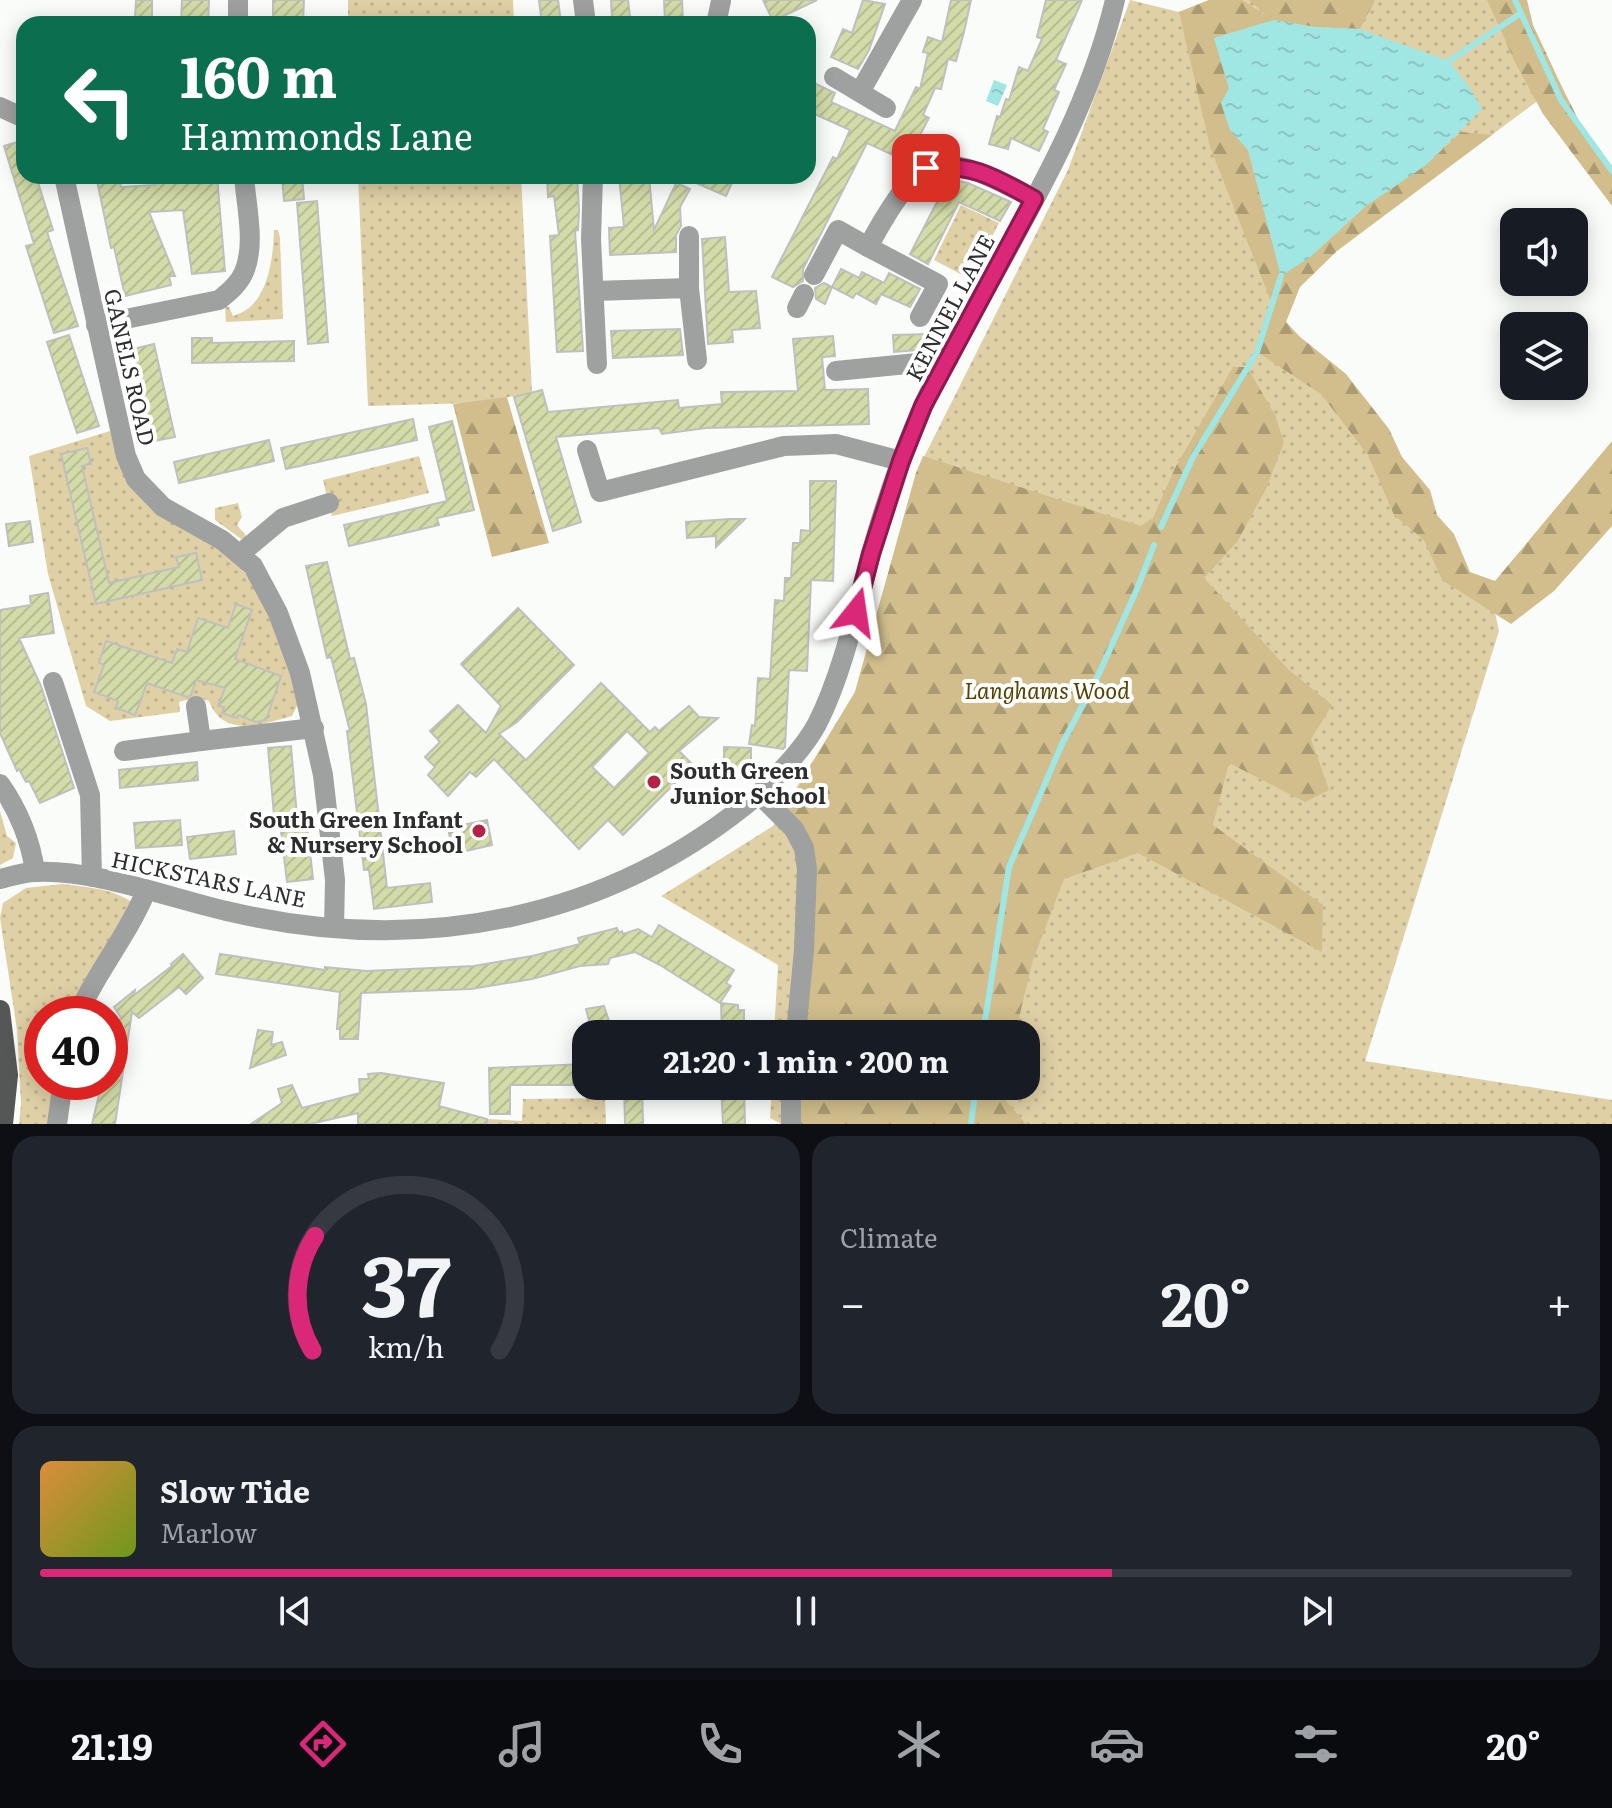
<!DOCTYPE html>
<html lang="en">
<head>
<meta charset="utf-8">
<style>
	body { margin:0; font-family:Literata,serif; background:#20242c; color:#f1f3f6; height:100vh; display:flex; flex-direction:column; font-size:30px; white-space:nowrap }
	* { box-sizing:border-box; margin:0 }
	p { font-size:26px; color:#9ea1a6 }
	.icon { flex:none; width:44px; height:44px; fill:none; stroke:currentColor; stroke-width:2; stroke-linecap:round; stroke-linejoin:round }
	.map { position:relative; height:1124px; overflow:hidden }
	.sheet { display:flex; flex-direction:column; gap:12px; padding:12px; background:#0d0f14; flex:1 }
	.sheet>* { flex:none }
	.banner { position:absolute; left:16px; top:16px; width:800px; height:168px; border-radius:24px; box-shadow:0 4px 20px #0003; background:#0b6e4f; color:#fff; overflow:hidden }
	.controls { position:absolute; left:1500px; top:208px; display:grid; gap:16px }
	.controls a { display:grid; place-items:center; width:88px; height:88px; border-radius:16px; background:#171b24; box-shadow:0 4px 20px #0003; font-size:40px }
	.speed { position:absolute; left:24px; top:996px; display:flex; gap:16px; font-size:40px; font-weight:700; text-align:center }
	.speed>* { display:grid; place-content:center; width:104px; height:104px; border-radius:50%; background:#171b24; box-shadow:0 4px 20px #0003; line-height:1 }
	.speed .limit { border:12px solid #d22; background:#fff; color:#111 }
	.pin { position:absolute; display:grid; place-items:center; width:68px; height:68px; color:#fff; margin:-34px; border-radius:16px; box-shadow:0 4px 12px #0006 }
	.me { position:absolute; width:88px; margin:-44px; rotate:15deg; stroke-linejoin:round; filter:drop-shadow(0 0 6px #0008) }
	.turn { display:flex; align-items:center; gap:28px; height:168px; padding:0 32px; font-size:36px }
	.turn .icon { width:104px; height:104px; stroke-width:2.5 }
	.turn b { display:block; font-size:56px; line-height:68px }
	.big { font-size:60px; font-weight:700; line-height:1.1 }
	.sheet .card { flex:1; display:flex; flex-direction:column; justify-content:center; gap:12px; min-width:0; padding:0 28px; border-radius:24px; background:#20242c }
	.sheet .dial { align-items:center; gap:0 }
	.dial svg { height:208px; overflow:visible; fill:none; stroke:#363941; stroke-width:7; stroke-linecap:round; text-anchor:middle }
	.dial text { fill:#f1f3f6; stroke:none }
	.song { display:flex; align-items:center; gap:24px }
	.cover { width:96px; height:96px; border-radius:12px; background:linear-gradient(135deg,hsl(30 70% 55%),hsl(80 70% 35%)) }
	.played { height:8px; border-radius:4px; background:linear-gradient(90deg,#db2777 70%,#363941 70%) }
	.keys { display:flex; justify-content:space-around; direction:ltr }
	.heat { display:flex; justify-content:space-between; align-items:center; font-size:44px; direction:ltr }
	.sheet .tiles { flex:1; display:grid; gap:12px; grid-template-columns:1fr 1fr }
	.card:last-child { grid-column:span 2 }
	.trip { position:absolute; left:572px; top:1020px; width:468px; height:80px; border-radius:24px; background:#171b24; box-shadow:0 4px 20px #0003; font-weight:700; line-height:80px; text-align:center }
	.tab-bar { display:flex; height:128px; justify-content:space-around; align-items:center; background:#090b0e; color:#9ea1a6 }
	.tab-bar .icon { width:56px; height:56px }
	.tab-bar .selected { color:#db2777 }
	.tab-bar b { font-size:36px; color:#f1f3f6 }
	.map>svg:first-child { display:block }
</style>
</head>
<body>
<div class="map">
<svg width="1612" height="1124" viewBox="0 0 1612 1124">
	<defs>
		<pattern id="grass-dots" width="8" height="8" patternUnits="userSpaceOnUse" patternTransform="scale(2)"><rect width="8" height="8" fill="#e0d0a6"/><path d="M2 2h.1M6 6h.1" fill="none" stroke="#c0b38f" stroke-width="1.8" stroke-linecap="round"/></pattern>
		<pattern id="forest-firs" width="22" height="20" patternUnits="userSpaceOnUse" patternTransform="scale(2)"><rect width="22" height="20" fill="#d1be8c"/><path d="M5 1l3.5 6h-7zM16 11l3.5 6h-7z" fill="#aa9b73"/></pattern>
		<pattern id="water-ripples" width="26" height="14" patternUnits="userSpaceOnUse" patternTransform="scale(2)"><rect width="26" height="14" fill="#a0e6e2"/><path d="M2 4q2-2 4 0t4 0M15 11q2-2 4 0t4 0" fill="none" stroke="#8ac6c2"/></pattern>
		<pattern id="building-hatch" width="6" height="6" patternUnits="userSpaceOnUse" patternTransform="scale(2)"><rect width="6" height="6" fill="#d3dca8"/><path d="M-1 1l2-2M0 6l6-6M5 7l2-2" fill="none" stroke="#b5bd91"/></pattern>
	</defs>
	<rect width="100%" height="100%" fill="#fafcfa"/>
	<g fill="url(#grass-dots)">
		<polygon points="348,0 513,0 514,24 348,24"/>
		<polygon points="1130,0 1179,12 1209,0 1515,0 1555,88 1337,250 1276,310 1402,457 1458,577 1491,594 1499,631 1365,1061 1612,1100 1612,1124 781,1124 770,1118 772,1086 1026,1086 1026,1034 774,1034 778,965 661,896 773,826 855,692 916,473 1068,170"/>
		<polygon points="358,176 521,176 532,393 472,403 368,406"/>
		<polygon points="961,205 999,223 970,279 934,260"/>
		<path d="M274,230H278L280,238L283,319L226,322L225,306L229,307L233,316C268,307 273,260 274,230Z"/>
		<path d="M110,431L131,485L225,549L259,590L285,651L300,700L292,716C261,725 223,738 209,701L196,697L179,702L180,712L110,721L86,706L48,574L29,456Z"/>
		<polygon points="419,456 429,493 332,516 323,480"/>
		<polygon points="238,503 242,517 237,525 247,537 244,541 215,520 215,508"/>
		<polygon points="0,811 7,836 16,843 13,858 0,865"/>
		<path d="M62,884C85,887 113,888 133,903L78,1014H42V1082H66L60,1124H19L21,1104L17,1030L0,918L3,903L26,888Z"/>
		<polygon points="605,1098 606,1124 468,1124 470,1118 522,1121 523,1099"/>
	</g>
	<g fill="url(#forest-firs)">
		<polygon points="1209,0 1242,0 1267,16 1249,0 1375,0 1360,29 1315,27 1274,20 1214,38 1229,88 1230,130 1248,150 1281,275 1309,258 1366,206 1426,165 1461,132 1492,135 1337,251 1300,287 1286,322 1299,336 1346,374 1389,429 1402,457 1430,490 1437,515 1454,534 1470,572 1495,581 1612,441 1612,526 1554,591 1511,624 1442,580 1424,540 1394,515 1368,455 1321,394 1257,352 1272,304 1210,147 1179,12"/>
		<polygon points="1487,0 1527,0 1533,25 1562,87 1587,137 1612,171 1612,206 1543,114 1516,64"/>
		<polygon points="1233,367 1247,367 1275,415 1284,442 1266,489 1237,542 1204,578 1288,669 1332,705 1311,739 1329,790 1305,802 1229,763 1213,825 1323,905 1322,952 1138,853 1064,879 1033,960 1015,1034 796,1034 807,869 781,816 855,692 916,473 923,456 1141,526 1153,518 1175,468"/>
		<polygon points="507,397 549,543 492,557 453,404"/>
		<polygon points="791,1086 1003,1086 1001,1095 1026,1124 791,1124"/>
	</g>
	<g fill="url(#water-ripples)">
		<polygon points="1274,20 1315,27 1360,29 1449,61 1470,88 1482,109 1426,165 1366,206 1309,258 1281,276 1248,150 1230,130 1221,103 1229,88 1214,38"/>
		<polygon points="994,80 1007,85 998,106 986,101"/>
	</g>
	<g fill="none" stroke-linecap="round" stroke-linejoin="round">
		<g stroke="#a0e6e2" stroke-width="6">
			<polyline points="1515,0 1561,100 1612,171"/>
			<polyline points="1449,61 1521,13"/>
			<polyline points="1161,527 1193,457 1257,352 1281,276"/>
			<polyline points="983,1034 1009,867 1062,744 1097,678 1137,589 1154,545"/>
			<polyline points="971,1124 976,1086"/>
		</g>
	</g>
	<g fill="url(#building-hatch)" stroke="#bfc0bd" stroke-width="2" fill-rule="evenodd">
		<polygon points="136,0 152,0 152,20 135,19"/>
		<polygon points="182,0 209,0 208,24 181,24"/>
		<polygon points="273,0 304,0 303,24 273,24"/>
		<polygon points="539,0 558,0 561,22 542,24"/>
		<polygon points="611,0 628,0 630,17 612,18"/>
		<polygon points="664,0 682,0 683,21 665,22"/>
		<polygon points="763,0 817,0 773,21"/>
		<polygon points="863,0 885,4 869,50 858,69 831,57 843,29 852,33"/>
		<polygon points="951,0 971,0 964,32 956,61 948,59 941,89 935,88 923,115 929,118 906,161 867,143 803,269 803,281 793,287 772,277 833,157 837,159 850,130 808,111 808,80 835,93 831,102 895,131 916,87 920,89 928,53 923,52 928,37 942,42"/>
		<polygon points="1046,0 1082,0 1056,60 1066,64 1054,90 1059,92 1043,129 1048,132 1039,151 1011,138 1008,149 989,144 997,116 1000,117 1006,99 1009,100 1019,67 1028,71 1042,39 1037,37"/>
		<polygon points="24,140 24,176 36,176 53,230 47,232 78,326 54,333 26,246 34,244 4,146"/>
		<polygon points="96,176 118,176 121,187 155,185 154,176 217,176 225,271 192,274 183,210 149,212 175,276 169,276 171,285 125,296 114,247 111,248"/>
		<polygon points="282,176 302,176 304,199 284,201"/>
		<polygon points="547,176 577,176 579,210 578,230 575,231 583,351 557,352 550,236 559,235 554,196 548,197"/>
		<polygon points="619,176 649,176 654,230 679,177 679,184 690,189 680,207 681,226 676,235 676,252 610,255 609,228 624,227"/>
		<polygon points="680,176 735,176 726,196"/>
		<polygon points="949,179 968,183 1011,202 1000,221 959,202 928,264 910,254"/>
		<polygon points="317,201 328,342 308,344 297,203"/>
		<polygon points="725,237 729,292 756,291 760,328 732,330 733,342 708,344 702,239"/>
		<polygon points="841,269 859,278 862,272 884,283 889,273 920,289 910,307 881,294 876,304 856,293 853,298 832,287"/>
		<polygon points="824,283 832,287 825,304 816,299 815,288"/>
		<polygon points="680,329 683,355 613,358 611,331"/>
		<polygon points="929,334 930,349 894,352 893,335"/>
		<polygon points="69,335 99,426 77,433 47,342"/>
		<polygon points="833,336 835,356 822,357 825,390 868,389 869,424 706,428 662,434 659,428 556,437 581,522 553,531 514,397 542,390 548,412 678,400 679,408 722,404 721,392 798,391 793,339"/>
		<polygon points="192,338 212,338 212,343 294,341 294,361 192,363"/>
		<polygon points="154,344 175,437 154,441 133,349"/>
		<polygon points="413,419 417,440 286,469 281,448"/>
		<polygon points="452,421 474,510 437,518 439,525 349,546 344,525 447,501 429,427"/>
		<polygon points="269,440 274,461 179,483 174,462"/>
		<polygon points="87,448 91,464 82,466 109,583 179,567 176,557 196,553 202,580 96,604 61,454"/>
		<polygon points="810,481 836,481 833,581 811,580 807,671 789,670 785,747 783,749 749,744 752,725 755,726 758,678 770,679 775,600 784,601 785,578 791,578 793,543 800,543 801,530 810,531"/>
		<polygon points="730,519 745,519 716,547 716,536 687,538 686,522"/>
		<polygon points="30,521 33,542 9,546 6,524"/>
		<polygon points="327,562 350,659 354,658 366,704 387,888 430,883 432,902 374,909 369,870 364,870 347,731 350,731 331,657 327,658 306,566"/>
		<polygon points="48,593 54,633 19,638 41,686 74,788 40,803 29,781 26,782 19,769 17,771 0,733 0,610 31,605 30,596"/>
		<polygon points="236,604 252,610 235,659 281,676 266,720 256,722 238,715 237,718 222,713 224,707 218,706 225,688 196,680 191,695 187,697 147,683 135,715 116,708 118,701 94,692 104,665 99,663 106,641 172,663 177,649 187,652 198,618 228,628"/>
		<path d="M518,608L574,665L517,722L499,734L526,760L601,683L650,732L655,727L659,731L689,706L699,717L718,718L679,751L693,765L623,835L608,820L579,849L494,759L476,777L470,772L448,796L428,775L435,767L425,757L440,742L430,731L458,705L486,733L501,706L461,664ZM627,731L649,753L614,788L592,767Z"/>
		<polygon points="291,746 297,817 306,816 313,879 287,882 279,815 274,815 268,748"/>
		<polygon points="724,747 751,748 751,766 744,766 744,779 724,779"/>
		<polygon points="197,762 198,780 120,788 119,770"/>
		<polygon points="180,820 182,845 136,848 134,823"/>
		<polygon points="487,820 492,845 453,854 448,828"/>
		<polygon points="234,831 236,854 190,859 187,837"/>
		<polygon points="659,925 734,970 726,983 731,986 720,1003 660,965 635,952 610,958 608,964 580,966 532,979 471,989 361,993 358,1039 340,1039 340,1029 337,1029 340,992 216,974 220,954 325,970 325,967 367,971 474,966 532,956 580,944 578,938 617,928 619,933 622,931 623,934 638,929 652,937"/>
		<polygon points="183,954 203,978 186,994 179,987 139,1018 132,1012 115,1124 92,1124 102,1082 110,1082 110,1038 112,1027 121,1018 114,1007 135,990 134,995 172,966 171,964"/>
		<polygon points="721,1003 738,1005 738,1010 744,1010 744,1034 722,1034"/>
		<polygon points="604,1006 610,1024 591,1028 586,1009"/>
		<polygon points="258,1030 273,1032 271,1045 282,1042 286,1055 250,1068"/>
		<polygon points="586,1064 586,1085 510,1085 510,1114 490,1114 489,1068"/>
		<polygon points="381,1073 444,1083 439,1106 487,1119 487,1124 358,1124 358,1113 310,1124 251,1124 282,1103 278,1089 292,1085 302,1108 360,1093 359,1079 369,1079 368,1074"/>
		<polygon points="624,1086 642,1086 643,1124 625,1124"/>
		<polygon points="721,1086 744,1086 745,1124 723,1124"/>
	</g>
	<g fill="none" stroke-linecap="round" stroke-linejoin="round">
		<g stroke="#9fa1a0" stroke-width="20">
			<polyline points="583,0 586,24"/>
			<polyline points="238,24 238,0"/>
			<polyline points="716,24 721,1"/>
			<polyline points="834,77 886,108"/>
			<polyline points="860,92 912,0"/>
			<polyline points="0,107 24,118"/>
			<polyline points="64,176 126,456 136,479 163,507 222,540 253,566 278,613 300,673 323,775 335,880 334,928"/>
			<polyline points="593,176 591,239 597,364"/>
			<polyline points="868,247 938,284 920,317"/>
			<path d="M814,275L838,230L868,247C921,150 937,147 1034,199"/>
			<polyline points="689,288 689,236"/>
			<polyline points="594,291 689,288 697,360"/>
			<polyline points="797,308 804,294"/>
			<path d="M96,325L219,300C229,292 239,284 244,272C256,244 246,205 244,176"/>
			<polyline points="836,371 948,360"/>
			<polyline points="587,450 600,492 784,446 836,444 901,461"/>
			<polyline points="240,554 283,518 329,503"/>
			<polyline points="53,682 90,795 92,877"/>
			<polyline points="196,706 201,741 314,728"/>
			<polyline points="124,751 201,741"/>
			<path d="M0,784C18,809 31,841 35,872"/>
			<path d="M78,1014C97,971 128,935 146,891"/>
			<polyline points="57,1124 63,1082"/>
		</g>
		<g stroke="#9fa1a0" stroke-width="20">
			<path d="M0,879C12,876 24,872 36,872C95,869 172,899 231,912C421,956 609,921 759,794"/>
			<path d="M796,1034L804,950L807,869L804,848L794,829L759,794C779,773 803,750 817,724C842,675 856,611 870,557C884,507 901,457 922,409C933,381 950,355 964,329C1021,222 1087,119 1115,0"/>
			<polyline points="791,1124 791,1086"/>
		</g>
		<polyline stroke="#555756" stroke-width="20" points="0,1010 8,1075 3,1124"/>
	</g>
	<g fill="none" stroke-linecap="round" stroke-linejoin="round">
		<defs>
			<path id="route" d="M856,612L871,554L901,461L923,406L1034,199C994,177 973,163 926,168"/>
		</defs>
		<use href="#route" stroke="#8e194d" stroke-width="20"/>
		<use href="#route" stroke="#db2777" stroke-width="14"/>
	</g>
	<g fill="#b42246" stroke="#fff" stroke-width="3">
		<circle cx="654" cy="782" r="8"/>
		<circle cx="479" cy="831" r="8"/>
	</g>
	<g text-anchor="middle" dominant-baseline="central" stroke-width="8" stroke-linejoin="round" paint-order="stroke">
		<g font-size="22" fill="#2d2e2d" stroke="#fff">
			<text transform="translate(949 307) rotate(-62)">KENNEL LANE</text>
			<text transform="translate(131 367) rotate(77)">GANELS ROAD</text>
			<text transform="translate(209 878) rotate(12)">HICKSTARS LANE</text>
		</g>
		<g font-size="22" font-style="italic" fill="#564301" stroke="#fff">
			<text x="1047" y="689">Langhams Wood</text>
		</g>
		<g font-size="22" font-weight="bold" fill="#2d2e2d" stroke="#fff" text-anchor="start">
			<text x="670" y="769">South Green<tspan x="670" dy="25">Junior School</tspan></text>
			<text x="463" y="818" text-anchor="end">South Green Infant<tspan x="463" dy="25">&amp; Nursery School</tspan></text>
		</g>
	</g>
</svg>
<div class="controls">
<a><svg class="icon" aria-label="sound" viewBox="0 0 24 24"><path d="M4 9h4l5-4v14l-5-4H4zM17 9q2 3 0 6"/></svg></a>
<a><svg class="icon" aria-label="layers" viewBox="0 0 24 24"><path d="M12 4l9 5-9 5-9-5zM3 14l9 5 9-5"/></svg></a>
</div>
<div class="speed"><div class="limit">40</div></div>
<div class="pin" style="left:926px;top:168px;background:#d93025"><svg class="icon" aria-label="arrive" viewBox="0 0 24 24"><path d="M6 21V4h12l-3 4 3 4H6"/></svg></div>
<svg class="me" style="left:856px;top:612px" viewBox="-20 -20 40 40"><path d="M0-17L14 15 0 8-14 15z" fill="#db2777" stroke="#fff" stroke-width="4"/></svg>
<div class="trip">21:20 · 1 min · 200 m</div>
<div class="banner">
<div class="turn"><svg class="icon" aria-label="left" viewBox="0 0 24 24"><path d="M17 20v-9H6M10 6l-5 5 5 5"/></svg><div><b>160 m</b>Hammonds Lane</div></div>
</div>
</div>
<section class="sheet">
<div class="tiles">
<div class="card dial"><svg viewBox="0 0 100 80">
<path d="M14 69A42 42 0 1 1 86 69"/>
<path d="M14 69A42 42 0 0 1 15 25" stroke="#db2777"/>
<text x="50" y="56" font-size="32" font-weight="700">37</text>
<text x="50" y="72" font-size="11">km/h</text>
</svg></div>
<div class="card"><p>Climate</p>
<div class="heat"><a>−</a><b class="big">20°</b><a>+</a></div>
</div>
<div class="card">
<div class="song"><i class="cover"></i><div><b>Slow Tide</b><p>Marlow</p></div></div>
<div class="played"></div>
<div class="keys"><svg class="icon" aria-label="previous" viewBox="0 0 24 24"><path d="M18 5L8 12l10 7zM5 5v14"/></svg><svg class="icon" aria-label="pause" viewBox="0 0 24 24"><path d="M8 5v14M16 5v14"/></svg><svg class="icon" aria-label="next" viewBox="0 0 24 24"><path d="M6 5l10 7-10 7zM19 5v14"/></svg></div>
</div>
</div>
</section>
<nav class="tab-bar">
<b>21:19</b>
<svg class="icon selected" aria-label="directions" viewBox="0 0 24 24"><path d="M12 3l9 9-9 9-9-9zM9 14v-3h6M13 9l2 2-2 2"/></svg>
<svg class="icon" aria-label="music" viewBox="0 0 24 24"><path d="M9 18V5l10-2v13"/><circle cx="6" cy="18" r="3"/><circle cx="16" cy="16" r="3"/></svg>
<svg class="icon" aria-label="phone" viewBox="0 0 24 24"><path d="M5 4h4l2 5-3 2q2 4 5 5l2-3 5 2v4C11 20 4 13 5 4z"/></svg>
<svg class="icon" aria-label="climate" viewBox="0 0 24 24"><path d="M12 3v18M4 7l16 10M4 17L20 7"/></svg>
<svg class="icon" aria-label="car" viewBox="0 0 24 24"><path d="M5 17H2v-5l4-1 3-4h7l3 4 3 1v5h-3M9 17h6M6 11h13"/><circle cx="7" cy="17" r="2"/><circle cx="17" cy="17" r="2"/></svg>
<svg class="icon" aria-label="filters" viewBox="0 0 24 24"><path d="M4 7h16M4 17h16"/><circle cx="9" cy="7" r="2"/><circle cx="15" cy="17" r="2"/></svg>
<b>20°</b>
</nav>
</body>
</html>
